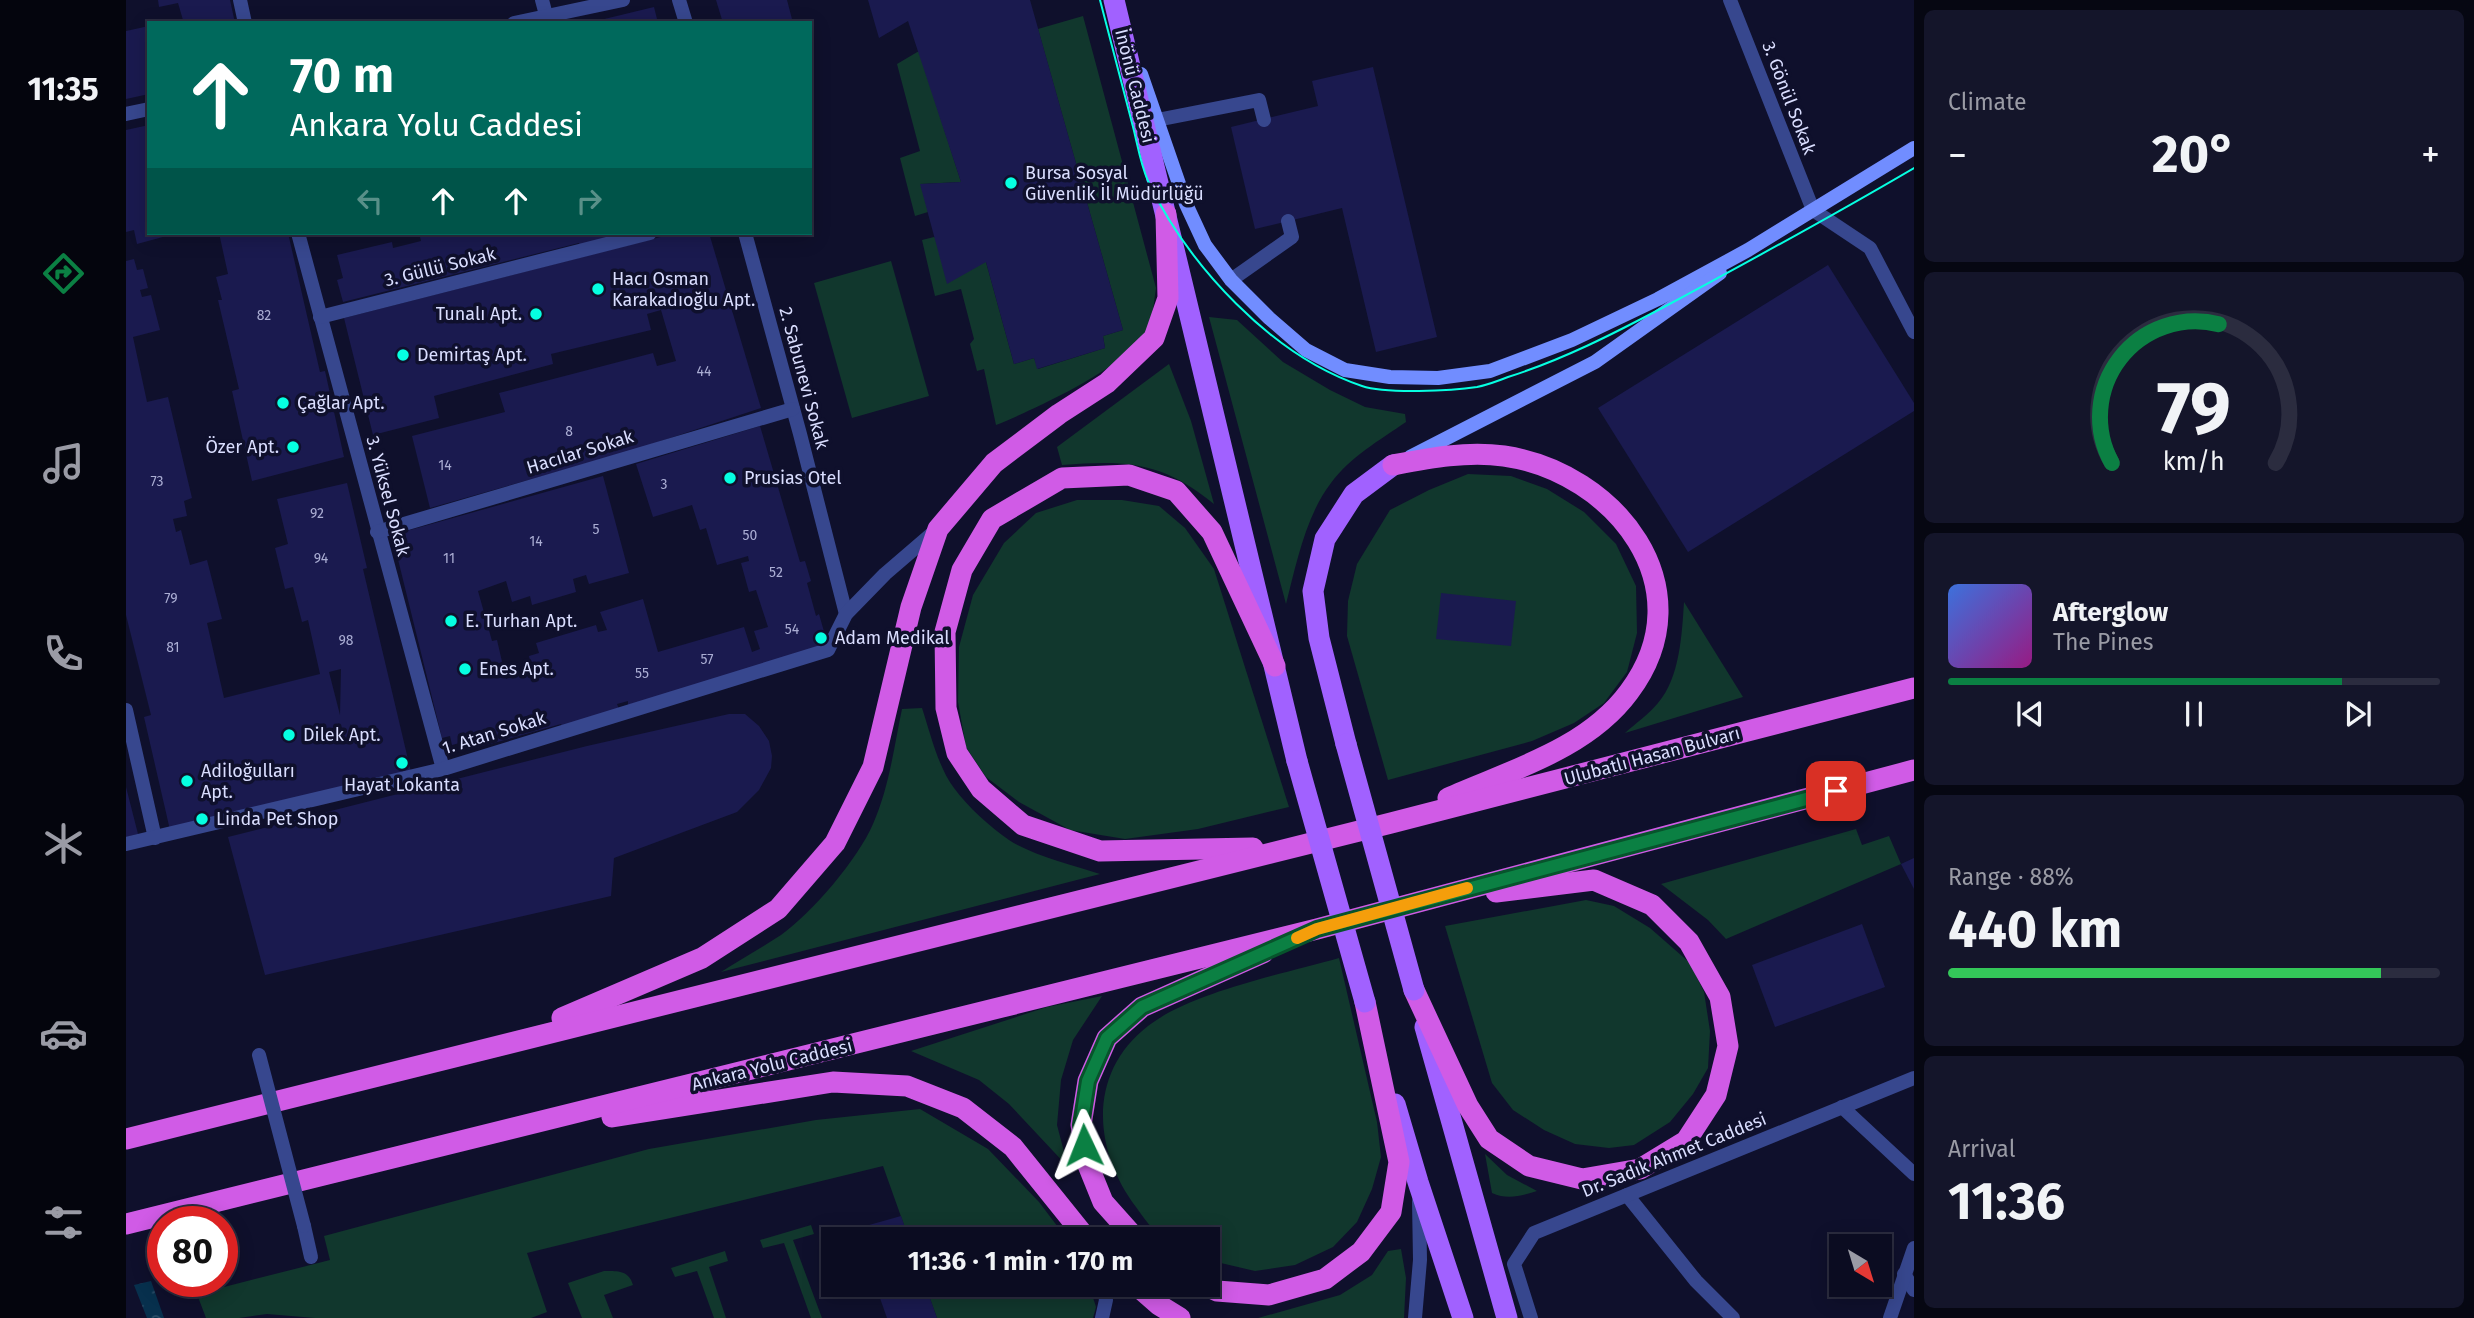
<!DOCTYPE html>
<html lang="en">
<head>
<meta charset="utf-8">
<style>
	body { margin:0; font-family:"Fira Sans",sans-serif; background:#14152a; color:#f1f3f6; height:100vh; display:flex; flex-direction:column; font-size:26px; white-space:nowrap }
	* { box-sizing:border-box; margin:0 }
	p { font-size:23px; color:#9a9ba5 }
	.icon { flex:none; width:38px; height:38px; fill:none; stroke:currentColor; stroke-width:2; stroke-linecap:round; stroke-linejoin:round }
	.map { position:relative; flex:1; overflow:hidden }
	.panel { display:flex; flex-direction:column; gap:10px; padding:10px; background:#060712; width:560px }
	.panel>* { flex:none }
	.hud { position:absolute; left:21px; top:21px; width:665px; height:214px; border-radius:0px; box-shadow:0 4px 18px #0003,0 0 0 2px #2b2c3f; background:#00695c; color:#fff; overflow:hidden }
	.needle { width:46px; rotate:142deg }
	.buttons { position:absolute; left:1703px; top:1234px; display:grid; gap:14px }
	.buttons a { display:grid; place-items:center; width:63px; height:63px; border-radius:0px; background:#0b0c21; box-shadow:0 4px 18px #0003,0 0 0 2px #2b2c3f; font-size:35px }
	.speed { position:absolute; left:21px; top:1206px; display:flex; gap:14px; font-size:35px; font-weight:700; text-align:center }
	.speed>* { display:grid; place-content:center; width:91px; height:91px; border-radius:50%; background:#0b0c21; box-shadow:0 4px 18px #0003,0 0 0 2px #2b2c3f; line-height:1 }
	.speed .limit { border:10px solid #d22; background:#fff; color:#111 }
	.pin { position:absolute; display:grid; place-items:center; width:60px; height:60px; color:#fff; margin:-30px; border-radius:14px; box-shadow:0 4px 10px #0006 }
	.me { position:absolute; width:77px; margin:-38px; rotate:358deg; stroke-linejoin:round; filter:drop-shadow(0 0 5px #0008) }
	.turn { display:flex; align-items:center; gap:24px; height:147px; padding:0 28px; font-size:32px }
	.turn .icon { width:91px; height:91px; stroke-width:2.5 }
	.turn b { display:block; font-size:49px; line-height:60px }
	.lanes { display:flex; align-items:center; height:66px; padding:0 28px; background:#0003; justify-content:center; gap:35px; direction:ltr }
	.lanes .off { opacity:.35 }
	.big { font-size:52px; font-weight:700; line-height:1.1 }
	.panel .widget { flex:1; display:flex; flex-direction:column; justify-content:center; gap:10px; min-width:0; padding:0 24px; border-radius:10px; background:#14152a }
	.panel .dial { align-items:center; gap:0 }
	.dial svg { height:182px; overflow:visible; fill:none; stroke:#2b2c3f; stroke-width:7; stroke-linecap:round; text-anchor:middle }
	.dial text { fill:#f1f3f6; stroke:none }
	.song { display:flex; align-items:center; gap:21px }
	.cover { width:84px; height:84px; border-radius:10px; background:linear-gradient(135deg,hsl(220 70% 55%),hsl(310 70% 35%)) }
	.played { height:7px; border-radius:4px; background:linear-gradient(90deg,#0b8043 80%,#2b2c3f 80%) }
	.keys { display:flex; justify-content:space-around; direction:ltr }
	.heat { display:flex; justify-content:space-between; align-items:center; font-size:38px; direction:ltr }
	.charge { height:10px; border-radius:5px; background:linear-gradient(90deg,#34c759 88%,#2b2c3f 0) }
	.trip { position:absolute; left:695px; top:1227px; width:399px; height:70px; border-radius:0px; background:#0b0c21; box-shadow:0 4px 18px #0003,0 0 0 2px #2b2c3f; font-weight:700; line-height:70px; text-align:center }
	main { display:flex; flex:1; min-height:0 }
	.tabs { display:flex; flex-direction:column; width:126px; justify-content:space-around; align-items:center; background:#04050d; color:#9a9ba5 }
	.tabs .icon { width:49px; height:49px }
	.tabs .current { color:#0b8043 }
	.tabs b { font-size:32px; color:#f1f3f6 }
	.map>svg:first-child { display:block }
</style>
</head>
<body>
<main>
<nav class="tabs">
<b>11:35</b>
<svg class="icon current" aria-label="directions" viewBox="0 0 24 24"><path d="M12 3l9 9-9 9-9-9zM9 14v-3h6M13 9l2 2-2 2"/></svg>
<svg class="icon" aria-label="music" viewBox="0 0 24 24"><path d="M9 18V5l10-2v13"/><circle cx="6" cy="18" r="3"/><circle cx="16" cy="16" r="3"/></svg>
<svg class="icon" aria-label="phone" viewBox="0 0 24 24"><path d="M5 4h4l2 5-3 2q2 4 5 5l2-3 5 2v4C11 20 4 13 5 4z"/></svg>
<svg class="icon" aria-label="climate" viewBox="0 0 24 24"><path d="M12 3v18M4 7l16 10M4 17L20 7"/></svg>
<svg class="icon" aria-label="car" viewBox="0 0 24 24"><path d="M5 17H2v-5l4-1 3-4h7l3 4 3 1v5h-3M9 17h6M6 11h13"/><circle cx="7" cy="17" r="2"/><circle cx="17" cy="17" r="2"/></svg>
<svg class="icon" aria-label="filters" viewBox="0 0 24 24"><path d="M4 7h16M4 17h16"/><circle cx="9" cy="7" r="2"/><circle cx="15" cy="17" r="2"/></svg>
</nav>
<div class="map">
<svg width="1788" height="1318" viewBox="0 0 1788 1318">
	<defs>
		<pattern id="water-ripples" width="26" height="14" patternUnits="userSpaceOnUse" patternTransform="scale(1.75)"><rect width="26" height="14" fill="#07304d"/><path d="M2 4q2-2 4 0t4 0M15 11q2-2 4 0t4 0" fill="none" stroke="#2b4e68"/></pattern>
	</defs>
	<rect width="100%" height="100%" fill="#0f102c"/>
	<g fill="#11372d">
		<path d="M957,16L1030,288C1028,301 1027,318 1021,330C1004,366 907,410 870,425L858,369L851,371L844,344L848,339L835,289L809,296L796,240L808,237L860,262L888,364L908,358L912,369L979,348L977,336L997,330L912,29Z"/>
		<polygon points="793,51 835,182 795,184 802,212 789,216 774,158 794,151 771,64"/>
		<polygon points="765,261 803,396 726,418 688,283"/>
		<path d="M1083,317L1111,320L1157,362L1204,390L1239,407L1279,414L1280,422C1254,440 1224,457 1205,483C1180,515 1170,565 1160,604Z"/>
		<path d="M1043,364L1065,421L1088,504C1036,461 1000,460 936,465L931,447Z"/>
		<polygon points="1342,474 1385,476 1421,489 1458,512 1490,544 1510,586 1511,633 1501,672 1478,703 1448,723 1406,741 1262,780 1221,636 1222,601 1231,564 1264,510 1303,490"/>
		<polygon points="951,500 996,500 1033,506 1059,528 1088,569 1163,807 1072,829 999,839 944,830 893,802 860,777 840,747 832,702 833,647 847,595 878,543 910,513"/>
		<path d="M1558,602L1617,697L1499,733C1510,723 1523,714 1532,703C1554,678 1556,633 1558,602Z"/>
		<path d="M796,708C804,732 812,767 828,788C842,807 864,827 883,840C906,855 947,865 974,874L595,972C615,959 635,948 655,935C686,913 732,859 747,824C763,788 768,747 776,709Z"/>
		<polygon points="1730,829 1736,845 1763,836 1775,864 1600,939 1582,920 1535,884"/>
		<polygon points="1460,900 1488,906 1524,928 1564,963 1578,992 1584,1031 1582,1068 1567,1094 1544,1122 1508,1145 1483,1148 1449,1144 1418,1130 1387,1110 1366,1083 1319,926"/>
		<path d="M1213,958L1251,1122L1255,1157L1246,1189L1231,1222L1207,1247L1169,1265L1129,1271L1082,1260V1239C1070,1239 1049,1243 1039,1238C1026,1231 1018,1218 1010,1207C967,1150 961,1073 1022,1026C1066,992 1157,974 1213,958Z"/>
		<polygon points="976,996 947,1040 935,1080 931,1125 942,1167 883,1104 853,1080 785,1051 921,1007"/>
		<polygon points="794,1109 862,1149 913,1202 941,1239 783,1239 757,1166 401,1253 421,1312 405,1318 189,1318 141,1314 113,1318 80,1318 66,1281 96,1280 98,1287 204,1260 198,1236 523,1149 690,1120"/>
		<path d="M1359,1154L1381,1175L1411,1191C1396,1196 1381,1200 1366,1193Z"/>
		<polygon points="685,1225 688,1234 667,1240 696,1318 685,1318 658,1243 637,1248 634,1240"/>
		<polygon points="1275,1249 1280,1278 1278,1318 1132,1318 1214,1295 1246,1275 1262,1251"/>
		<polygon points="599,1251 602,1261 583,1267 600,1318 588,1318 571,1271 549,1277 545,1268"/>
		<path d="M478,1271C491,1271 503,1270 507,1285L478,1295L487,1318H456L442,1283Z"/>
		<polygon points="799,1285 963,1285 970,1307 967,1318 811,1318"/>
	</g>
	<polygon fill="url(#water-ripples)" points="25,1281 38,1318 21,1318 8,1285"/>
	<g fill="#1a1a4f" fill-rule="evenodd">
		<polygon points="32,0 104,0 109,23 47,23 57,20 52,3 33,7"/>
		<polygon points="590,0 661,0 667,23 597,23"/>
		<polygon points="742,0 904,0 997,330 977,336 979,348 911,369 908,358 888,364 860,262 821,284 794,184 835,182 782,21 753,38"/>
		<polygon points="528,7 532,23 466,23 466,22"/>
		<polygon points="23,26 23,94 0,99 0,31"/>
		<polygon points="1247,67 1311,337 1250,352 1216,208 1129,229 1105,127 1192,106 1186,81"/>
		<polygon points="23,125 23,233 48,234 11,244 8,230 0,232 0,130"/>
		<polygon points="93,233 162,233 194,372 199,371 218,457 126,481 106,391 113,389 92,300 96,300 90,277 102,274"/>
		<polygon points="293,233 509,233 455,248 453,243 217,302 211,280 217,278 211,255 266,242 267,248 295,241"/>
		<polygon points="550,233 583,233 635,408 508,450 304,508 286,436 379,412 373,393 527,353 531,366 550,361 535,310 521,314 525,330 425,354 427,364 308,396 313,418 247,435 218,318"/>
		<path d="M8,259L11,270L17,269L22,288L14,290L16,297L25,295L34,330L7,337L21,402L42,397L66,498L58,501L61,516L47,519L50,532L55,530L64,565L81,560L96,619L81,623L98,698L194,674L182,620L176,622L167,587L159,589L149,548L162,544L151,499L221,483L241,568L237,569L285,772L44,830L18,717L25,715L0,615V261ZM215,669L214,715L203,672Z"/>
		<polygon points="1702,265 1788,403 1788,411 1562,552 1472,408"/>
		<polygon points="634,426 674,562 679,561 685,581 681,583 690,616 693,614 701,642 697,643 698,647 502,705 502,701 491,704 494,712 437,729 435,724 343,750 341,741 326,745 324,736 316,738 266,535 477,476 503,573 463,584 460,575 447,579 450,592 406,605 404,596 386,602 380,581 352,591 366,641 371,640 380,679 406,671 403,656 413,653 410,643 470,625 472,632 481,630 474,612 517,599 532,652 618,627 626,652 634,649 628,631 642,627 630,590 623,592 615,563 623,561 622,556 591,565 580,528 574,530 566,505 527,517 510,464"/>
		<polygon points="1315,593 1390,601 1385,646 1310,639"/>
		<polygon points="603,714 619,714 633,726 643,741 646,756 645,768 633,790 611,812 488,858 485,896 139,975 102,837 461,746"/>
		<polygon points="0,787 12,834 0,837"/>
		<polygon points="1788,858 1788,889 1775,864"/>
		<polygon points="1736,924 1759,987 1649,1027 1626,965"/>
		<polygon points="775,1216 783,1239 733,1239 729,1229"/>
		<polygon points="749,1284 799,1284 811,1318 761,1318"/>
	</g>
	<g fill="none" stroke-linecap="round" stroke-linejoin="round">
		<g stroke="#37478e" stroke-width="14">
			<polyline points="1031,120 1133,100 1138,120"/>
			<polyline points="1105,280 1166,237 1162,221"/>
		</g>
		<polyline stroke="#37478e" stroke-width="14" points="178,1226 185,1257"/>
		<g stroke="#37478e" stroke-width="14">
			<polyline points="114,0 119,23"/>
			<polyline points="416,0 420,15"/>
			<polyline points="553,0 560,23"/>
			<polyline points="1604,0 1687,210 1744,248 1788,332"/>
			<polyline points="388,23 497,0"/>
			<polyline points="0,114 23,109"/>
			<polyline points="172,233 317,769"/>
			<polyline points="619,233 674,434 720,614"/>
			<polyline points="194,317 524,233"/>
			<polyline points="251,532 667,409"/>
			<polyline points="0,710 29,838"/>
			<polyline points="0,844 317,769 702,650 720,614 759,574 809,531"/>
			<polyline points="1716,1107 1788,1174"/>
			<polyline points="1501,1195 1570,1281 1607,1318"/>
			<polyline points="1778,1274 1788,1290"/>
		</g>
		<g stroke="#37478e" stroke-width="14">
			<polyline points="976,1318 980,1300 977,1284"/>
			<polyline points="1289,1318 1294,1260 1293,1201"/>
			<polyline points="1405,1318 1388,1264 1408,1233 1788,1078"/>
			<polyline points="1764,1318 1788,1248"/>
		</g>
		<g stroke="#718dff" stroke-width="14">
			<polyline points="1015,74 1060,204 1079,245 1105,280 1143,318 1180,350 1219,370 1264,377 1312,378 1364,371 1446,340 1532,299 1622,250 1788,148"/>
			<polyline points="1284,457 1469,362 1594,273"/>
		</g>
		<g stroke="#a161ff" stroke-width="21">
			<polyline points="988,0 1171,761"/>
			<polyline points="1220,744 1193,638 1187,591 1199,539 1228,494 1267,465"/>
			<polyline points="1299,1027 1381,1318"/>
			<polyline points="1269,1104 1292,1182 1337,1318"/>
		</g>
		<g stroke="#d05be6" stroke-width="21">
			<path d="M1267,465C1304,458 1340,451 1378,456C1489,472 1581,588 1503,692C1461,749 1385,770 1322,798"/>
			<polyline points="1127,848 974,851 897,825 855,789 831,753 820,708 819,632 836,570 866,519 936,478 1003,475 1050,491 1086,532 1149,666"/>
			<polyline points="1288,990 1342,1106 1363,1139 1403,1166 1456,1179 1514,1169 1560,1141 1590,1095 1602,1046 1594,997 1563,942 1526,905 1468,880 1370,892"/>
			<polyline points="436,1018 576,958 652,909 709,843 747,767 785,607 812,529 868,463 933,414 981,383 1028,338 1042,298 1040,214"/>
			<polyline points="486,1117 707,1082 781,1086 837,1108 887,1147 961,1239"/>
			<polyline points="0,1139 1265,823 1788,688"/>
			<polyline points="0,1224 1191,929 1788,770"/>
			<polyline points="1010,1239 977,1202 962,1165 955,1125 962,1081 981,1038 1016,1007 1137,953"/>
			<polyline points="1009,1284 1033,1305 1054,1318"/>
			<polyline points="1076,1284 1091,1291 1143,1295 1199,1279 1235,1252 1265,1212 1273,1162 1239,1002"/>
		</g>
		<path stroke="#06ffe1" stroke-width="2" d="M974,0C985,41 995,82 1006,123C1011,141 1014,163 1022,181C1062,265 1146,356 1236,386C1259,394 1326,391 1351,387C1361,385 1372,381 1382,377C1436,360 1487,334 1538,307C1622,262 1706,216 1788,168"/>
		<polyline stroke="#37478e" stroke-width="14" points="133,1055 178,1226"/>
		<g stroke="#a161ff" stroke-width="21">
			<polyline points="1220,744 1288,990"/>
			<polyline points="1171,761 1239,1002"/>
		</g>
	</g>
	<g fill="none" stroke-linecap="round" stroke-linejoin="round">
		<defs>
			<polyline id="route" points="958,1145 955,1125 962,1081 981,1038 1016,1007 1191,929 1710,791"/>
		</defs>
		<use href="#route" stroke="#07532c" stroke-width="18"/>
		<use href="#route" stroke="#0b8043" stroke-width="12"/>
		<polyline stroke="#f59e0b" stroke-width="12" points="1171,938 1191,929 1341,888"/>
	</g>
	<g fill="#06ffe1" stroke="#0f102c" stroke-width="2.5">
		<circle cx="885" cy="183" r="7"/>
		<circle cx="472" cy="289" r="7"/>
		<circle cx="410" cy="314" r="7"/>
		<circle cx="277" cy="355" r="7"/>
		<circle cx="157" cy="403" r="7"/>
		<circle cx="167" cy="447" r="7"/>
		<circle cx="604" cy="478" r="7"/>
		<circle cx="325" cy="621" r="7"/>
		<circle cx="695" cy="638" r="7"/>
		<circle cx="339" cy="669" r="7"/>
		<circle cx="163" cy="735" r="7"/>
		<circle cx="276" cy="763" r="7"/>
		<circle cx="61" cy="781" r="7"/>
		<circle cx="76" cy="819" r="7"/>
	</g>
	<g text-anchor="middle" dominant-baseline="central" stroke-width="7" stroke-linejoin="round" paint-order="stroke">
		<g font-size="14" fill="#aaadd3">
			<text x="138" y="315">82</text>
			<text x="578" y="371">44</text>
			<text x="443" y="431">8</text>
			<text x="319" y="465">14</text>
			<text x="31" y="481">73</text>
			<text x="538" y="484">3</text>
			<text x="191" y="513">92</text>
			<text x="470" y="529">5</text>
			<text x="624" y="535">50</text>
			<text x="410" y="541">14</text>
			<text x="195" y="558">94</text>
			<text x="323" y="558">11</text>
			<text x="650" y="572">52</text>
			<text x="45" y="598">79</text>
			<text x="666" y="629">54</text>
			<text x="220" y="640">98</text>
			<text x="47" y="647">81</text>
			<text x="581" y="659">57</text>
			<text x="516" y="673">55</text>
		</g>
		<g font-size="18" fill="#dadeff" stroke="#0f102c">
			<text transform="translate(1009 86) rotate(76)">İnönü Caddesi</text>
			<text transform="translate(1663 98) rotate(69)">3. Gönül Sokak</text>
			<text transform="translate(314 267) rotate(-14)">3. Güllü Sokak</text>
			<text transform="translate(678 378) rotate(75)">2. Sabunevi Sokak</text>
			<text transform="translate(454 452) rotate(-17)">Hacılar Sokak</text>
			<text transform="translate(262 496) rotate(75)">3. Yüksel Sokak</text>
			<text transform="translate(368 733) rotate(-17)">1. Atan Sokak</text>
			<text transform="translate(1526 756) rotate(-15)">Ulubatlı Hasan Bulvarı</text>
			<text transform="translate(646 1065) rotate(-14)">Ankara Yolu Caddesi</text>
			<text transform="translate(1548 1155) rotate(-22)">Dr. Sadık Ahmet Caddesi</text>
		</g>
		<g font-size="18" fill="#dadeff" stroke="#0f102c" text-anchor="start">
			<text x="899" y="173">Bursa Sosyal<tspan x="899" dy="21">Güvenlik İl Müdürlüğü</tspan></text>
			<text x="486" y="279">Hacı Osman<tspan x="486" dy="21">Karakadıoğlu Apt.</tspan></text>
			<text x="396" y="314" text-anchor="end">Tunalı Apt.</text>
			<text x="291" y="355">Demirtaş Apt.</text>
			<text x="171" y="403">Çağlar Apt.</text>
			<text x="153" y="447" text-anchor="end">Özer Apt.</text>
			<text x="618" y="478">Prusias Otel</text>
			<text x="339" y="621">E. Turhan Apt.</text>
			<text x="709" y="638">Adam Medikal</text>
			<text x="353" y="669">Enes Apt.</text>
			<text x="177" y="735">Dilek Apt.</text>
			<text x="75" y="771">Adiloğulları<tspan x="75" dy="21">Apt.</tspan></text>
			<text x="276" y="785" text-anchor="middle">Hayat Lokanta</text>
			<text x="90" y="819">Linda Pet Shop</text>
		</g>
	</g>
</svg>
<div class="buttons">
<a><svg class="needle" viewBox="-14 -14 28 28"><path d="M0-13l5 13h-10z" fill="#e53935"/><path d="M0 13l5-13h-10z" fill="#9a9ba5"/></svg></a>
</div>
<div class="speed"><div class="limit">80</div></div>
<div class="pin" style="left:1710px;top:791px;background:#d93025"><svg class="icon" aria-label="arrive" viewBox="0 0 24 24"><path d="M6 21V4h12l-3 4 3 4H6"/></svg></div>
<svg class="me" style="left:958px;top:1145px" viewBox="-20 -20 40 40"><path d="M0-17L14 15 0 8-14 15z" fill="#0b8043" stroke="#fff" stroke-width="4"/></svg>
<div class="trip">11:36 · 1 min · 170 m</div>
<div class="hud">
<div class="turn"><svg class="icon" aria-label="ahead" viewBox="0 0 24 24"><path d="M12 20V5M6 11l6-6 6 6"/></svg><div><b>70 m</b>Ankara Yolu Caddesi</div></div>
<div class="lanes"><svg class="icon off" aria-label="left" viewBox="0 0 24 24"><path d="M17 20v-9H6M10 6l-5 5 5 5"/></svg><svg class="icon" aria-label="ahead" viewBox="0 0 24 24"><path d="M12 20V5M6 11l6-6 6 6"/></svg><svg class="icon" aria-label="ahead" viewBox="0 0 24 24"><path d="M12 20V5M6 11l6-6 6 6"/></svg><svg class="icon off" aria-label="right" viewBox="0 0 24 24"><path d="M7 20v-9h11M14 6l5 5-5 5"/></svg></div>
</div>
</div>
<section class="panel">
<div class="widget"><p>Climate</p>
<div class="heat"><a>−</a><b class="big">20°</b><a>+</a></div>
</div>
<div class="widget dial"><svg viewBox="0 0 100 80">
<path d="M14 69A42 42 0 1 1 86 69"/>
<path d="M14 69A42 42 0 0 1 61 8" stroke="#0b8043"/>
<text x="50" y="56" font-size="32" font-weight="700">79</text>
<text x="50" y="72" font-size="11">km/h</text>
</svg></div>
<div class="widget">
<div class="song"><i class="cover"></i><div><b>Afterglow</b><p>The Pines</p></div></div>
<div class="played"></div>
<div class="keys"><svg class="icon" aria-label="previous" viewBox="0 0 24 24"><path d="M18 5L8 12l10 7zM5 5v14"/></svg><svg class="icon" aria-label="pause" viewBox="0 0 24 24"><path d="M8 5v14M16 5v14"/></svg><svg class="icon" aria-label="next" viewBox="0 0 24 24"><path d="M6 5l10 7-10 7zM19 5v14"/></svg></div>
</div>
<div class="widget"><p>Range · 88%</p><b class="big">440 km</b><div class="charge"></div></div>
<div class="widget"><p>Arrival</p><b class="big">11:36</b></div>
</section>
</main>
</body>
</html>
